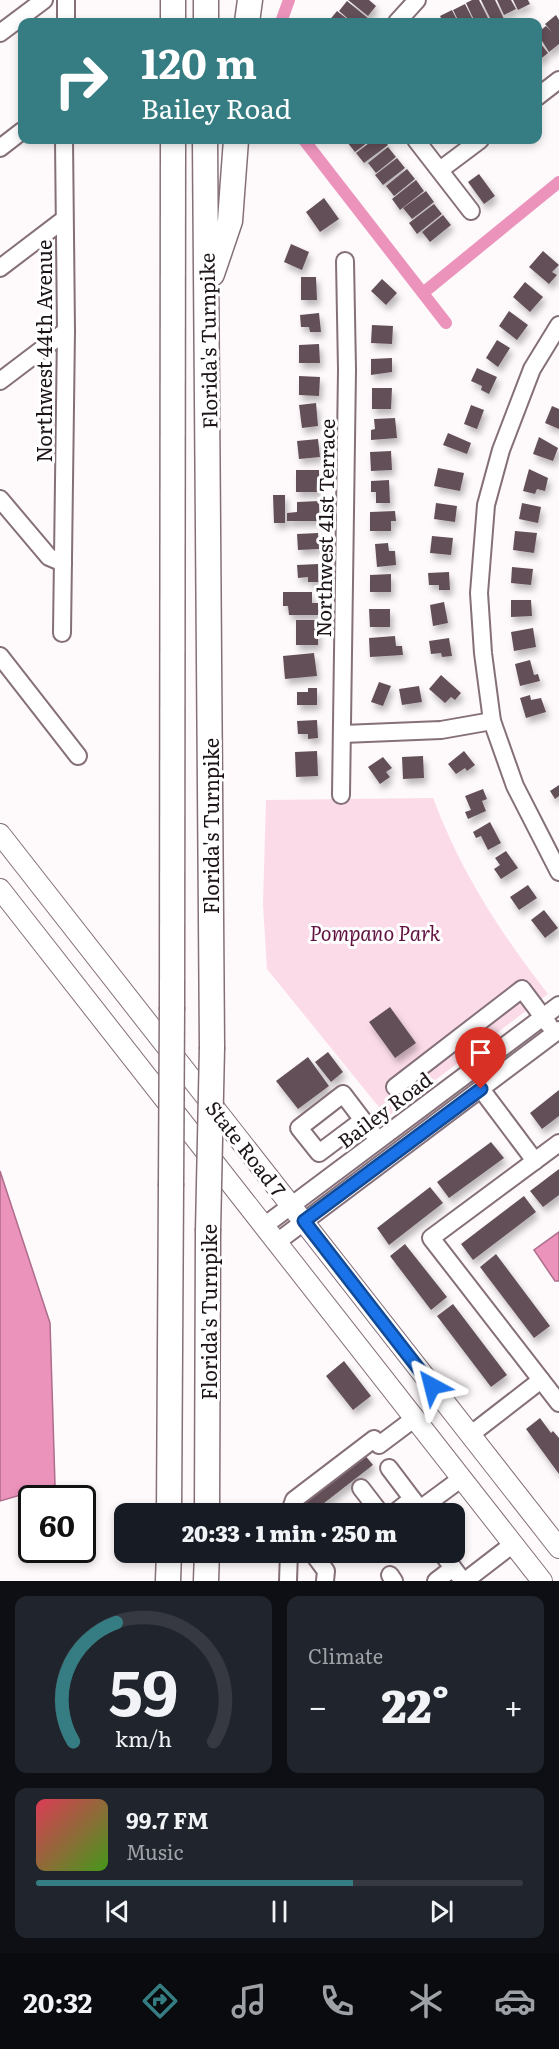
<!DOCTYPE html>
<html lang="en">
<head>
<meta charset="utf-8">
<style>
	body { margin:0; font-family:Literata,serif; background:#20242c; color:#f1f3f6; height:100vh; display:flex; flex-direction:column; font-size:22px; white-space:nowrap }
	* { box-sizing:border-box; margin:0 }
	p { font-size:20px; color:#9ea1a6 }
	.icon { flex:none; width:33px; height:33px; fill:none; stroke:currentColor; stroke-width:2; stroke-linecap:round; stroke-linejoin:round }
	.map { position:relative; height:1581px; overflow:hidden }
	.details { display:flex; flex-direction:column; gap:15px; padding:15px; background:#0d0f14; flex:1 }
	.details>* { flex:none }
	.top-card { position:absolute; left:18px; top:18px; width:524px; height:126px; border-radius:12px; box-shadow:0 3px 9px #0003; background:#357d82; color:#fff; overflow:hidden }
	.speed { position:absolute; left:18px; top:1485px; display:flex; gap:12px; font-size:30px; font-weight:700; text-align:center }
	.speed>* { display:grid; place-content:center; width:78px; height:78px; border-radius:50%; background:#171b24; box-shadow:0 3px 9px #0003; line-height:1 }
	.speed .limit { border:3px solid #111; border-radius:9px; background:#fff; color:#111 }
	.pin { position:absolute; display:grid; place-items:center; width:51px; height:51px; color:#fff; margin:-62px -26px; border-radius:50% 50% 50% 0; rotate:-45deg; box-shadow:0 0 6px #0007 }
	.pin .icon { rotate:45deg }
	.me { position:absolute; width:66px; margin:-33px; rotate:322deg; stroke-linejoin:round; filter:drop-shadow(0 0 4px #0008) }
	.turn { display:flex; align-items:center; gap:21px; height:126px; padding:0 24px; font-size:27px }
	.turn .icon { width:78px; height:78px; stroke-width:2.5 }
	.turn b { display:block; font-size:42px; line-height:51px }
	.big { font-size:45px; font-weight:800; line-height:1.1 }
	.details .tile { flex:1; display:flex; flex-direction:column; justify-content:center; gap:9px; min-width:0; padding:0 21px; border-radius:12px; background:#20242c }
	.details .dial { align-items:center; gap:0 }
	.dial svg { height:156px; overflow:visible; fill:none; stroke:#363941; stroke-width:7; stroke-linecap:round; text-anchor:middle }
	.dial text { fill:#f1f3f6; stroke:none }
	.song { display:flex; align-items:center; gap:18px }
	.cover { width:72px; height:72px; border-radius:9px; background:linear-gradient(135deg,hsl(350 70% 55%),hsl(100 70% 35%)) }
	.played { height:6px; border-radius:3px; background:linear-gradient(90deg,#357d82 65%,#363941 65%) }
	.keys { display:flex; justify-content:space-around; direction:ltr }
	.heat { display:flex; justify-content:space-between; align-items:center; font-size:33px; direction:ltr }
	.details .tiles { flex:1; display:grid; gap:15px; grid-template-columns:1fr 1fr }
	.tile:last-child { grid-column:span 2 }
	.trip { position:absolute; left:114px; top:1503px; width:351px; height:60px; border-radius:12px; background:#171b24; box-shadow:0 3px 9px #0003; font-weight:800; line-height:60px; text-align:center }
	.menu { display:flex; height:96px; justify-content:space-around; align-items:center; background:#090b0e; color:#9ea1a6 }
	.menu .icon { width:42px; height:42px }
	.menu .active { color:#357d82 }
	.menu b { font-size:27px; color:#f1f3f6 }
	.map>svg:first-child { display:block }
</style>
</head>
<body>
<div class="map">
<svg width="559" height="1581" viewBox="0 0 559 1581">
	<defs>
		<filter id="shadow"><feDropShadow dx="3" dy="5.5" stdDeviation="3" flood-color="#0004"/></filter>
	</defs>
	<rect width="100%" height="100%" fill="#fef9fb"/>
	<path fill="#fcdbe9" d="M433,798C461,872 499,931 548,994L387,1117L267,969L263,904L266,800Z"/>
	<g fill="#ec93bc" stroke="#ae6d8b" stroke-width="1.5">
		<polygon points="0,1171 50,1323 55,1485 0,1501"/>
		<polygon points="559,1232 559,1281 555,1281 534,1250"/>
	</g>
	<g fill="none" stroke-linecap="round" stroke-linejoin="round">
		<g stroke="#ec93bc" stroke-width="12">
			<polyline points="281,22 289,0"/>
			<polyline points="304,140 446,323"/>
			<polyline points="423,293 559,182"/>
		</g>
	</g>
	<g fill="#645058" filter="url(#shadow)">
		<polygon points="348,0 369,0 376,6 368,16"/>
		<polygon points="472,0 479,0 490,22 475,22 466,3"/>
		<polygon points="481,0 495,0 504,19 492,22"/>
		<polygon points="497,0 511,0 516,9 504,15"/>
		<polygon points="513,0 528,0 530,4 518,10"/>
		<polygon points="347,1 369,19 366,22 352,22 339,11"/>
		<polygon points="465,4 474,22 459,22 453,10"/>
		<polygon points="452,10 458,22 443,22 440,16"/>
		<polygon points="337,11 351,22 328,22"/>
		<polygon points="556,15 559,20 559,44 549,52 537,33 546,26 552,32 545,24"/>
		<polygon points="537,39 548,53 538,61 537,60"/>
		<polygon points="350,140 371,140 355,152 347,142"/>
		<polygon points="373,140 384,140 388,145 364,163 356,153"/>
		<polygon points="388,147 396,157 376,173 368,163"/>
		<polygon points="397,158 405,168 383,185 375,175"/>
		<polygon points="407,169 415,179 394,196 386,186"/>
		<polygon points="479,174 495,196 484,204 468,182"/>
		<polygon points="416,180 424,191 400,210 392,199"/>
		<polygon points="426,191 434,202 412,219 403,208"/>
		<polygon points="324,198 339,219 320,232 306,212"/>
		<polygon points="434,204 442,214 417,234 409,223"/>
		<polygon points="443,215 451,225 430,242 422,232"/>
		<polygon points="291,244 309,252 302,270 284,262"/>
		<polygon points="543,251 559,265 552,272 557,275 549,284 529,267"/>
		<polygon points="301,277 316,277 317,300 301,300"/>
		<polygon points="382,279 397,293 386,305 371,291"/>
		<polygon points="525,282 543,297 530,312 513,297"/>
		<polygon points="509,311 528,325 517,340 499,326"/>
		<polygon points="319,313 321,332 310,332 309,327 301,327 300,315"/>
		<polygon points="372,325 393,326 392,344 371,343"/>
		<polygon points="497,340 510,348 498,367 486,358"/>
		<polygon points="319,344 320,363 299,363 299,345"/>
		<polygon points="392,358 392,372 371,375 371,359"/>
		<polygon points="477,368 497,377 489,394 481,390 482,386 471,381"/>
		<polygon points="299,376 320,377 319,396 299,395"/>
		<polygon points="372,388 392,388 391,409 372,409"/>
		<polygon points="316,403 318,426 302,428 299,405"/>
		<polygon points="471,405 484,410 477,429 464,424"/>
		<polygon points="552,406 559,409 559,429 545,423"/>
		<polygon points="395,418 397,438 371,440 371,430 375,429 374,419"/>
		<polygon points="448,433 471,443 467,454 443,445"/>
		<polygon points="539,437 558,448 553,461 533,454"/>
		<polygon points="318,439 320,457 299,459 297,441"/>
		<polygon points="391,451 392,470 371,471 370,452"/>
		<polygon points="438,468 464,473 460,491 434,486"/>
		<polygon points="529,469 548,478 545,491 537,489 535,494 523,491"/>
		<rect x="296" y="470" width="23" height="22"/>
		<polygon points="389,480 390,503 376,503 376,492 371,492 371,481"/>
		<polygon points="273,495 285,495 285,523 274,523"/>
		<polygon points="319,501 319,521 287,521 287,513 297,512 297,502"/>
		<polygon points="436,503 457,506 455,522 434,519"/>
		<polygon points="522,503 541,507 538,523 519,519"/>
		<polygon points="395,511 396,521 391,521 391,531 370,531 370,512"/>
		<polygon points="515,531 537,533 534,553 513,550"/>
		<polygon points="318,533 319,549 298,550 297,534"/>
		<polygon points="432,536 453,538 451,555 430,553"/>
		<polygon points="388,543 389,551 395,551 396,565 377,567 375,544"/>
		<polygon points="318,564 318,582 308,582 308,577 298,578 297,565"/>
		<polygon points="512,567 533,569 531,585 511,583"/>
		<polygon points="449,572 450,590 439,590 439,585 429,585 428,573"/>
		<polygon points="391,574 391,592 370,592 370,575"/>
		<polygon points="283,592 312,592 312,603 318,603 318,615 289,615 288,606 283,606"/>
		<polygon points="511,600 531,600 532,616 511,617"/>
		<polygon points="444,602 448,623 433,626 430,605"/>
		<polygon points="369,609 390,609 390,627 370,627"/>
		<rect x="296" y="620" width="22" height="25"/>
		<polygon points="533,628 536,647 514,651 511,632"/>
		<polygon points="395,636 396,646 402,646 403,655 370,657 369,638"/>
		<polygon points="449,638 452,656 442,657 441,653 431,654 429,641"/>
		<polygon points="314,653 317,676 285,679 283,656"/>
		<polygon points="530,660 534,675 538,674 540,681 520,686 515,664"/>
		<polygon points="441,675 461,693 455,700 451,697 445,703 429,689"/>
		<polygon points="379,682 391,686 383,706 371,702"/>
		<polygon points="419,686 422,702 402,705 399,689"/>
		<polygon points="308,688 317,688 317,705 297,705 297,692 308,692"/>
		<polygon points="530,695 531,700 541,698 546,712 526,718 520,698"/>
		<polygon points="317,720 318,738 308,739 308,734 298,734 297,721"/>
		<polygon points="317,751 318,776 296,777 295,752"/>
		<polygon points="464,751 475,765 467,771 465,768 456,774 448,764"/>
		<polygon points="423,756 424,778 403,779 402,757"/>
		<polygon points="383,757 392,768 386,772 390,777 380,784 368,767"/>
		<polygon points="559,785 559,796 555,799 550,791"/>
		<polygon points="483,789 487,799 482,801 486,811 468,819 465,812 471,810 465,796"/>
		<polygon points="490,822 501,843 488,850 481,836 476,838 473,832"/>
		<polygon points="506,851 518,868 501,879 494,869 500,865 495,858"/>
		<polygon points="528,885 537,898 519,910 510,897"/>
		<polygon points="544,910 558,928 545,938 531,920"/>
		<polygon points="390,1007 416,1043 395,1058 369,1022"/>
		<polygon points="328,1052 343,1072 331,1082 315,1062"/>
		<polygon points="308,1057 329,1086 298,1109 276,1081"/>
		<polygon points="559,1090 559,1116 542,1129 530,1113"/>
		<polygon points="491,1142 504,1158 449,1198 437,1182"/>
		<polygon points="559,1169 559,1195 543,1207 530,1191"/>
		<polygon points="430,1187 443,1203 389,1245 377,1228"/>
		<polygon points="524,1196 536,1212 473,1260 461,1244"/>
		<polygon points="405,1244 447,1297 431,1310 390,1256"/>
		<polygon points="496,1254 550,1326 534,1338 480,1267"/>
		<polygon points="453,1304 507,1375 491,1387 437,1316"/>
		<polygon points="344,1361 371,1396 353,1410 326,1376"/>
		<polygon points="540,1418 551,1433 553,1431 559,1438 559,1474 526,1429"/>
		<polygon points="364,1454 373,1465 310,1514 306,1514 299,1504"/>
	</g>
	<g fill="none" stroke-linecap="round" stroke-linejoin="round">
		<defs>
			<g id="minor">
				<polyline points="66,22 66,0"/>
				<polyline points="397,22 417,0"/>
				<polyline points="0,33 44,0"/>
				<polyline points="537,97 559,80"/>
				<polyline points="416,140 471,211"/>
				<polyline points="0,148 22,131"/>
				<polyline points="440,170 480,140"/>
				<polyline points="0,268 63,220"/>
				<polyline points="559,325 532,369 501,450 486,505 479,593 483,653 492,721 515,786 559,872"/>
				<polyline points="0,381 66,331"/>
				<polyline points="0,499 49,557 63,563"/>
				<polyline points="62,633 66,331 64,140"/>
				<polyline points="0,656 78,756"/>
				<polyline points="343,734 441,730 492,721"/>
				<polyline points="341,795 347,370 345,261"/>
				<polyline points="395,1087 522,989 549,1025"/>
				<polyline points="481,1089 535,1161"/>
				<polyline points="363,1120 319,1153 299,1128 343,1094 378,1140"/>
				<polyline points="559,1143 431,1238 559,1403"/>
				<polyline points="264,1226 559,1005"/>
				<polyline points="277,1242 559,1030"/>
				<polyline points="470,1435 541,1380"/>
				<polyline points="389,1468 420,1509 462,1478"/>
				<polyline points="361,1488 381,1514"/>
				<polyline points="289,1514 294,1500 374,1439 379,1445 415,1418"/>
				<polyline points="393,1514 412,1499"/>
				<polyline points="312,1552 326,1571 325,1581"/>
				<polyline points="441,1552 463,1581"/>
				<polyline points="390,1575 394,1581"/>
				<polyline points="288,1581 289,1552"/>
				<polyline points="436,1581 453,1568"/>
				<polyline points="465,1581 513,1544"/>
			</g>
			<g id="major">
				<polyline points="0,834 559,1548"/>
				<polyline points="0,889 542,1581"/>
			</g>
			<g id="highway">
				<polyline points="173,22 173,0"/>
				<polyline points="206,22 206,0"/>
				<polyline points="247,22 250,0"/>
				<polyline points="205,140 212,1047"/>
				<polyline points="212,274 230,221 236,140"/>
				<polyline points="172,1007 173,140"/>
				<polyline points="169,1514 171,1186"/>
				<polyline points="207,1514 208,1231"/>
				<polyline points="168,1581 169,1552"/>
				<polyline points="206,1581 207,1552"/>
			</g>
		</defs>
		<use href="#minor" stroke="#857079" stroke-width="20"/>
		<use href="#major" stroke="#857079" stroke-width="22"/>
		<use href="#highway" stroke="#857079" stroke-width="27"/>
		<use href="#minor" stroke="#fff" stroke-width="16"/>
		<use href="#major" stroke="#fff" stroke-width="20"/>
		<use href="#highway" stroke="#fff" stroke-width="24"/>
		<defs>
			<g id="highway-bridge">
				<polyline points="171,1186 172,1007"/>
				<polyline points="208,1231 212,1047"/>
			</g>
		</defs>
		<use href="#highway-bridge" stroke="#857079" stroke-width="27" stroke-linecap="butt"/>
		<use href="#highway-bridge" stroke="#fff" stroke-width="24"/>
	</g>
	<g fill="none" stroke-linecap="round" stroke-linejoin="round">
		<defs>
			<polyline id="route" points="432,1386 304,1221 481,1089"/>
		</defs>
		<use href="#route" stroke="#114b97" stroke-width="15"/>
		<use href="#route" stroke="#1a73e8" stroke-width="10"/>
	</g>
	<g text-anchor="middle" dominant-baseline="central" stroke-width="6" stroke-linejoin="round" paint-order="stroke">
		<g font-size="20" fill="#1d1518" stroke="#fff">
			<text transform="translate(207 341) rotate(-91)">Florida's Turnpike</text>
			<text transform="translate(43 351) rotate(-90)">Northwest 44th Avenue</text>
			<text transform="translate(324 528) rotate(-89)">Northwest 41st Terrace</text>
			<text transform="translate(210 826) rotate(-90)">Florida's Turnpike</text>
			<text transform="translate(384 1109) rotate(-37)">Bailey Road</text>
			<text transform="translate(247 1148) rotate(52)">State Road 7</text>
			<text transform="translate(208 1312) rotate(-90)">Florida's Turnpike</text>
		</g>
		<g font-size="20" font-style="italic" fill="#61133f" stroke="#fff">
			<text x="375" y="932">Pompano Park</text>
		</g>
	</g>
</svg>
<div class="speed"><div class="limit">60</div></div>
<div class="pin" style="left:481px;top:1089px;background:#d93025"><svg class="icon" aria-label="arrive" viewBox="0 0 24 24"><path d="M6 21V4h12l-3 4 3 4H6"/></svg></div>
<svg class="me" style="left:432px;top:1386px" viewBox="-20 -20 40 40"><path d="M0-17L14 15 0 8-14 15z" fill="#1a73e8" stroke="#fff" stroke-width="4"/></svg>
<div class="trip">20:33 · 1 min · 250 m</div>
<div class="top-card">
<div class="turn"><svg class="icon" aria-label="right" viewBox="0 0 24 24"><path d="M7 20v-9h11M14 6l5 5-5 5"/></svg><div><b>120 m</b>Bailey Road</div></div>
</div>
</div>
<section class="details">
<div class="tiles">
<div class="tile dial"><svg viewBox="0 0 100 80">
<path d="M14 69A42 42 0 1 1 86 69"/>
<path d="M14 69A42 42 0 0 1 36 8" stroke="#357d82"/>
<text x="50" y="56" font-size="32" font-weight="700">59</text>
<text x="50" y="72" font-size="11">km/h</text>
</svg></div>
<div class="tile"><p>Climate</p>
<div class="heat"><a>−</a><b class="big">22°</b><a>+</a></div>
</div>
<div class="tile">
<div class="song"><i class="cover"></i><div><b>99.7 FM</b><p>Music</p></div></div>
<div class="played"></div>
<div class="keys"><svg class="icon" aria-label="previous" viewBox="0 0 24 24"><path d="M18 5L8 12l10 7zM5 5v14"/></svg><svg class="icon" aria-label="pause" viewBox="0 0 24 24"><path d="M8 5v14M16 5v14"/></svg><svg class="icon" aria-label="next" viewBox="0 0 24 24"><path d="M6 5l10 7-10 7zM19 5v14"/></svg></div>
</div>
</div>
</section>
<nav class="menu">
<b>20:32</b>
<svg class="icon active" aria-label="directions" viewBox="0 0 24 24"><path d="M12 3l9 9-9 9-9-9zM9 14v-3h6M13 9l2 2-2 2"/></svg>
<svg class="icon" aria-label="music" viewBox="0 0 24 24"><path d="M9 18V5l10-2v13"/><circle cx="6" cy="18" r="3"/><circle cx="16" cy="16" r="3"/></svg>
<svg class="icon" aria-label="phone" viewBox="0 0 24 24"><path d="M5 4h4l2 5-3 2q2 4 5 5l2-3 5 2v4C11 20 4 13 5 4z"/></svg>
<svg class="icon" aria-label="climate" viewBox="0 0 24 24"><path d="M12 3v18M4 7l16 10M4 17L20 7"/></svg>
<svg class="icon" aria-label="car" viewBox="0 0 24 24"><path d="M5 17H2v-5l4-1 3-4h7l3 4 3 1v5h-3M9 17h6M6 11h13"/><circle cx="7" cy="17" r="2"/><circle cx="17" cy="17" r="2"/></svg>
</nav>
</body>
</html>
